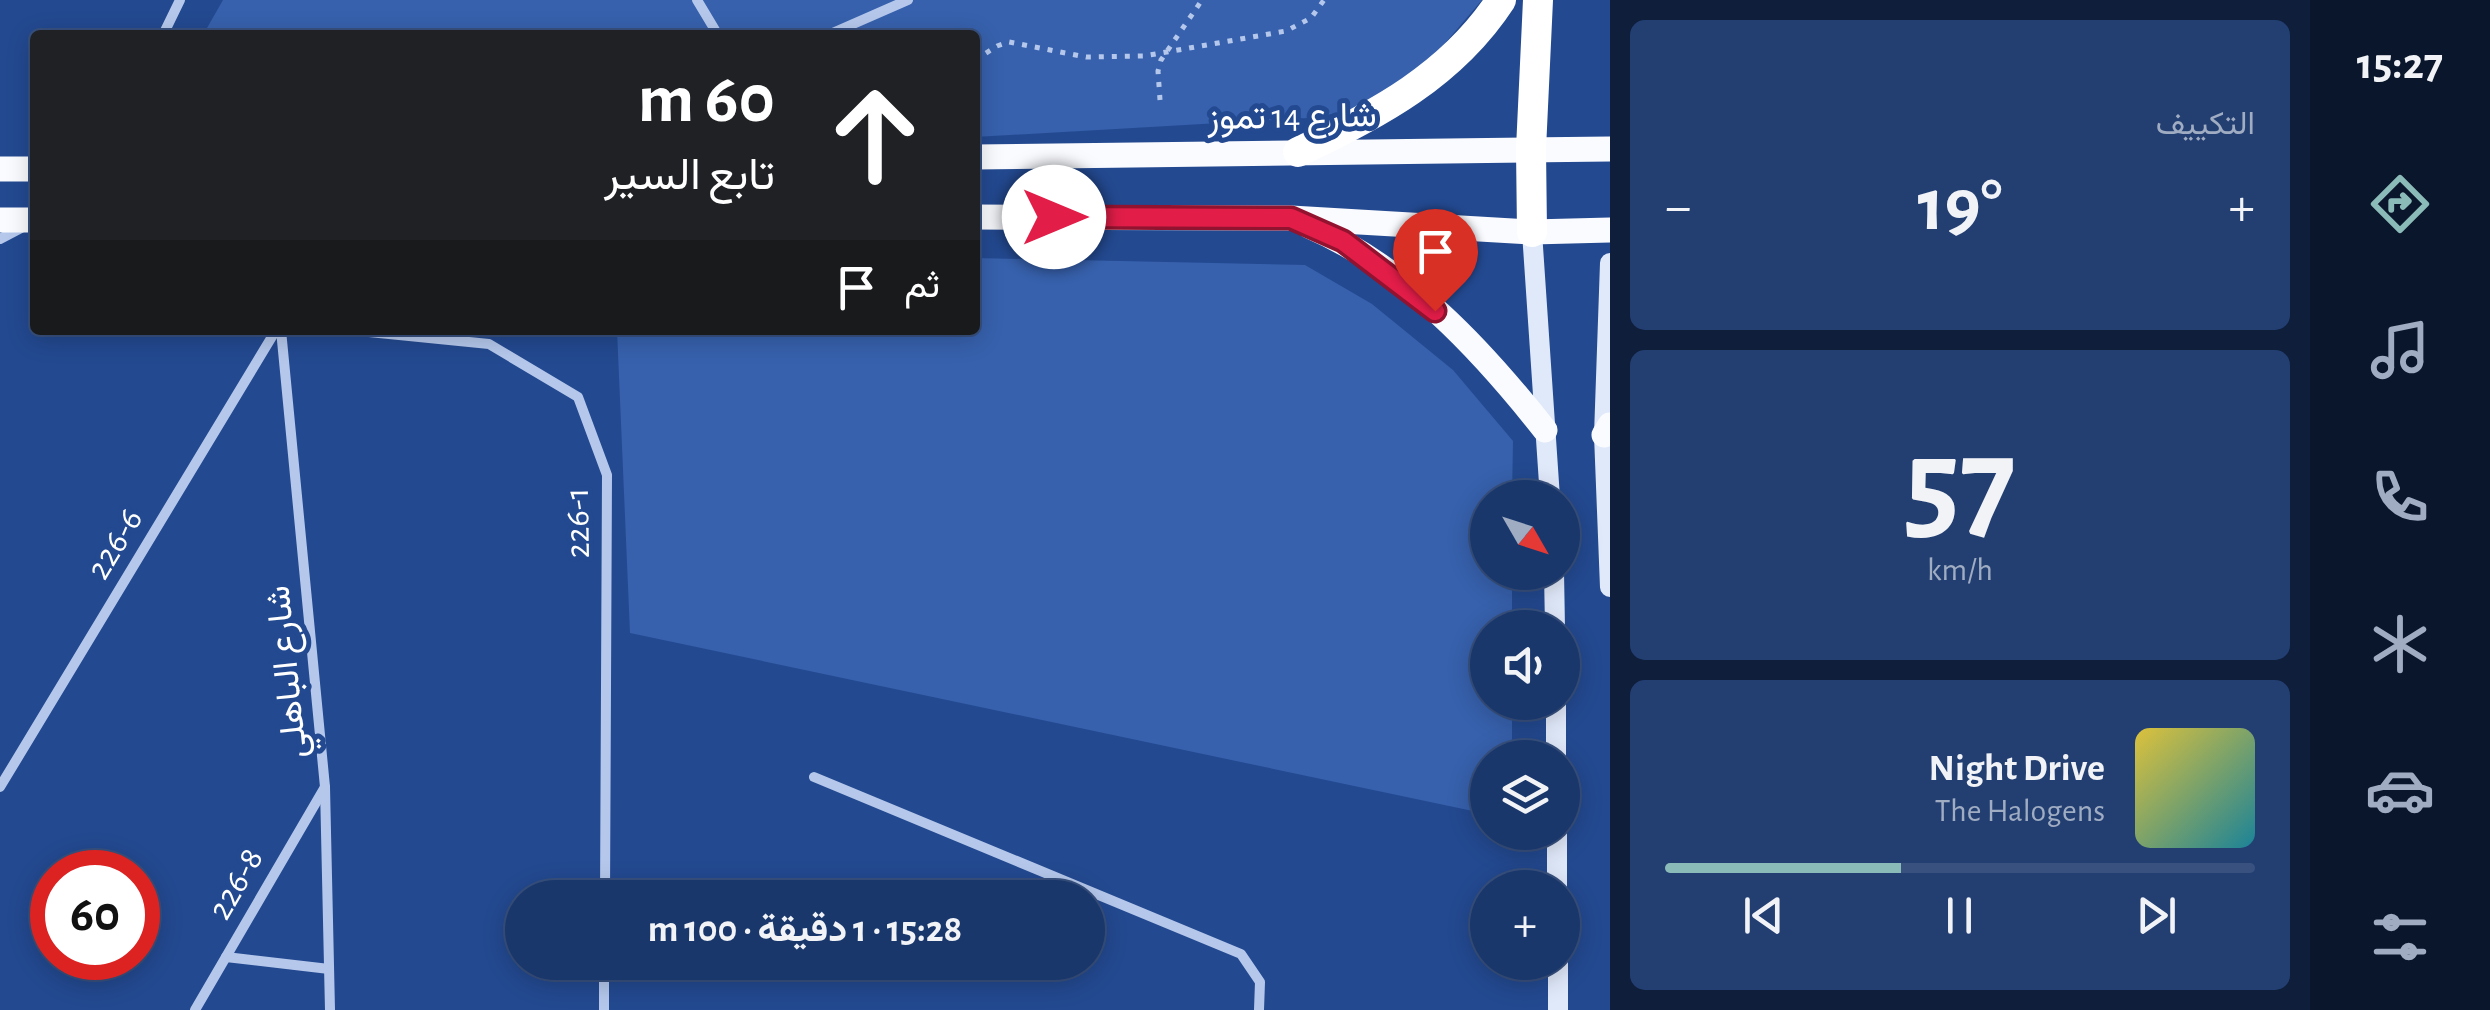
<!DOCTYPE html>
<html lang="ar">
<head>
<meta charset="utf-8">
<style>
	body { margin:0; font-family:"Alegreya Sans",Vazirmatn,sans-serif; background:#233f72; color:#f1f3f6; direction:rtl; height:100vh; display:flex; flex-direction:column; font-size:38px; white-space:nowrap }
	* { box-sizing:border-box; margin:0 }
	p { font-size:32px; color:#9facc2 }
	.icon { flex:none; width:55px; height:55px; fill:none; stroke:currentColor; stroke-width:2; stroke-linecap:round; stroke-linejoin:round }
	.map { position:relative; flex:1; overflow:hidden; direction:ltr }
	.details { display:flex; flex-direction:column; gap:20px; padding:20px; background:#0e1e3b; width:700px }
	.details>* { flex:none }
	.banner { position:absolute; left:30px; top:30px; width:950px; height:305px; border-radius:10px; box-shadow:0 5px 25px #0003,0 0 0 2px #38517f; direction:rtl; background:#202124; color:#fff; overflow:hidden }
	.needle { width:65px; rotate:129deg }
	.tools { position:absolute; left:1470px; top:480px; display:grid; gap:20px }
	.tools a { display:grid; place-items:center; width:110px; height:110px; border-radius:50%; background:#1a376c; box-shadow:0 5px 25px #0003,0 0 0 2px #38517f; font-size:50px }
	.speed { position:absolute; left:30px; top:850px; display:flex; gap:20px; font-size:50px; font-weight:700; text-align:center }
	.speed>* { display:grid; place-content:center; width:130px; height:130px; border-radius:50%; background:#1a376c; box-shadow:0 5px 25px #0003,0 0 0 2px #38517f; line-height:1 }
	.speed .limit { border:15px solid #d22; background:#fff; color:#111 }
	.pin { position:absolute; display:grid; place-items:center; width:85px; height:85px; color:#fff; margin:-102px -42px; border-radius:50% 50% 50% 0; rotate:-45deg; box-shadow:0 0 10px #0007 }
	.pin .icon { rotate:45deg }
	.me { position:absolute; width:110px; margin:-55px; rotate:90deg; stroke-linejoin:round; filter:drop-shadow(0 0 8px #0008) }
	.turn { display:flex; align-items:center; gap:35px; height:210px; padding:0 40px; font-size:45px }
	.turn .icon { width:130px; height:130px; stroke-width:2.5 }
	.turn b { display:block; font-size:70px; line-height:85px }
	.then { display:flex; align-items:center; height:95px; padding:0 40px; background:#0003; gap:20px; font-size:38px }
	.big { font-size:75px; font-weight:700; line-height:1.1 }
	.details .card { flex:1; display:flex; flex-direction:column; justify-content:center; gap:15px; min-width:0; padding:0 35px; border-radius:15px; background:#233f72 }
	.details .dial { align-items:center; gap:0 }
	.dial b { font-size:130px; line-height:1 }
	.song { display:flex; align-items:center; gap:30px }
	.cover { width:120px; height:120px; border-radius:15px; background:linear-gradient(135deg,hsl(50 70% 55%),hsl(190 70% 35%)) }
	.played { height:10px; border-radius:5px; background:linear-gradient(90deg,#8bbbb9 40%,#38517f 40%) }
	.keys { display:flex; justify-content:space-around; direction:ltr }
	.heat { display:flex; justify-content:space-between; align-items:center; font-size:55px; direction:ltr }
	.trip { position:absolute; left:505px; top:880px; width:600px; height:100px; border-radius:50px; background:#1a376c; box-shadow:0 5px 25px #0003,0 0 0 2px #38517f; font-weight:700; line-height:100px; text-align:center; direction:rtl }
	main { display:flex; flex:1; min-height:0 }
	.dock { display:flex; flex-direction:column; width:180px; justify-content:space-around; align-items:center; background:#0a162b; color:#9facc2 }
	.dock .icon { width:70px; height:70px }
	.dock .on { color:#8bbbb9 }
	.dock b { font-size:45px; color:#f1f3f6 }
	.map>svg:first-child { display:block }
</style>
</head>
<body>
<main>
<nav class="dock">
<b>15:27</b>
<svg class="icon on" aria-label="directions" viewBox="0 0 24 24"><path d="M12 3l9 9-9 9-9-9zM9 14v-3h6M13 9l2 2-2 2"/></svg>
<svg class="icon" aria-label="music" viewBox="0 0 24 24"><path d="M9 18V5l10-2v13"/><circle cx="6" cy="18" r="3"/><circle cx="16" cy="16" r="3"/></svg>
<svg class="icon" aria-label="phone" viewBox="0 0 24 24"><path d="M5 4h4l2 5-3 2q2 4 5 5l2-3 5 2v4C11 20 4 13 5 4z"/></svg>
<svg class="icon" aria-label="climate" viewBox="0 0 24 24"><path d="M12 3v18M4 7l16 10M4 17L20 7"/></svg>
<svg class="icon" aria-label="car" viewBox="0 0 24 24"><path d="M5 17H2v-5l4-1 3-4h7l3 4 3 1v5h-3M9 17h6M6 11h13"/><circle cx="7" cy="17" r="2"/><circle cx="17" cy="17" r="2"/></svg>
<svg class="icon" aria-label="filters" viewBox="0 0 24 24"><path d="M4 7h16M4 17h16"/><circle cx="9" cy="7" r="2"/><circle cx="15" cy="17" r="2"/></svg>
</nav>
<section class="details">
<div class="card"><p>التكييف</p>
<div class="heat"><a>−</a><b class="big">19°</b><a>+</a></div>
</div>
<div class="card dial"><b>57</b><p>km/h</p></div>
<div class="card">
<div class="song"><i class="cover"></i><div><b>Night Drive</b><p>The Halogens</p></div></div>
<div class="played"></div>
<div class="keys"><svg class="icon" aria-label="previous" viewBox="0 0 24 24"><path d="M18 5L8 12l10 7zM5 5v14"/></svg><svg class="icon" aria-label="pause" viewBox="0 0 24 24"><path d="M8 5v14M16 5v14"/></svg><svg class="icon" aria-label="next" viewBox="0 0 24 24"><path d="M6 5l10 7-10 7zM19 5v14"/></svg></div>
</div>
</section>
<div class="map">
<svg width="1610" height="1010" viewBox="0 0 1610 1010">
	<rect width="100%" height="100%" fill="#234990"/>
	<g fill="#3761ad">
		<polygon points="223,0 1482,0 1428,63 1350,111 1308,118 975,137 975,35 203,35"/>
		<polygon points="975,258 1305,265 1372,304 1453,370 1513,441 1512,497 1488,498 1488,572 1512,573 1512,627 1488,628 1488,702 1512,703 1512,757 1488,758 1487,814 630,633 617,330 975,330"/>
	</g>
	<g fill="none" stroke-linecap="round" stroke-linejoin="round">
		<g stroke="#b5c8ec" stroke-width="5" stroke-dasharray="5 8" stroke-linecap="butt">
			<polyline points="975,60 997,46 1009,42 1086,57 1144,56 1286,31 1311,18 1324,0"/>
			<polyline points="1160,100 1158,71 1161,60 1202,0"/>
		</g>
		<g stroke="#b5c8ec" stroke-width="10">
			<polyline points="697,0 718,35"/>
			<polyline points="163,35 180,0"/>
			<polyline points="828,35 908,0"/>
			<polyline points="0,239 21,228"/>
			<polyline points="281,330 325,787 330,1010"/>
			<polyline points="349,330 489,344 578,397 607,475 605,898"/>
			<polyline points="814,777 1241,954 1260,982 1259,1010"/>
			<polyline points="0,787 276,330"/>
			<polyline points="226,957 329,969"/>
			<polyline points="195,1010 325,787"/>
			<polyline points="604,1010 604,962"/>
		</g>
		<g stroke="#e0e9fa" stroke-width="20">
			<polyline points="1532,232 1550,498"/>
			<polyline points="1610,263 1604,435 1610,587"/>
			<polyline points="1554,572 1555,628"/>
			<polyline points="1556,702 1556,758"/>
			<polyline points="1557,832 1557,888"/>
			<polyline points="1558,962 1558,1010"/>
		</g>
		<g stroke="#fafbff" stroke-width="25">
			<polyline points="975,157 1610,149"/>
			<polyline points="0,169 35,169"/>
			<polyline points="975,217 1291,218 1532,232 1610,230"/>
			<polyline points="0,220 35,220"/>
			<path d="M1309,226C1406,268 1481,349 1545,430"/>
			<polyline points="1604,435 1610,425"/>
		</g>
		<g stroke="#fff" stroke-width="30">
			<path d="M1298,152C1377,115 1452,75 1501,0"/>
			<polyline points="1532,232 1531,149 1538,0"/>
		</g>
	</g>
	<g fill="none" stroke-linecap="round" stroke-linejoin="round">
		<defs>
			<polyline id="route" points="1054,217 1291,218 1343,241 1435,311"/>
		</defs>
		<use href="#route" stroke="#92132f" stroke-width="25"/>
		<use href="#route" stroke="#e11d48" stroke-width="18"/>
	</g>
	<g text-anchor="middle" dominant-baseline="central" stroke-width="10" stroke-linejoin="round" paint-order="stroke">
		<g font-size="35" fill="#fff" stroke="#234990">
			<text transform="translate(1292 117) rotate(-1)">شارع 14 تموز</text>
			<text transform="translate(578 523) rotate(-91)">226-1</text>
			<text transform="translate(115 544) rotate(-59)">226-6</text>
			<text transform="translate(287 672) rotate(-96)">شارع الباهلي</text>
			<text transform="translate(236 884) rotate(-60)">226-8</text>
		</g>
	</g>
</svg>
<div class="tools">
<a><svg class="needle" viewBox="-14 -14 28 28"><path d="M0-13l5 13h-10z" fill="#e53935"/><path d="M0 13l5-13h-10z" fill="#9facc2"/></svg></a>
<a><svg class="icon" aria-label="sound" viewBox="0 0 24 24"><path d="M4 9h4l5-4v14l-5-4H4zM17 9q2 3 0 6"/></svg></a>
<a><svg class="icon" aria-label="layers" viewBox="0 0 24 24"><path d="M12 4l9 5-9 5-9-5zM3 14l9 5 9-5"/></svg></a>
<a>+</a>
</div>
<div class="speed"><div class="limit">60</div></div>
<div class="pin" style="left:1435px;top:311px;background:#d93025"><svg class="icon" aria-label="arrive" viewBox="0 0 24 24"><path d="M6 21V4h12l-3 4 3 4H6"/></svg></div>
<svg class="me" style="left:1054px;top:217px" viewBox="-20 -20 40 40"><circle r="19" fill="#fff"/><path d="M0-13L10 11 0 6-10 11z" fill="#e11d48"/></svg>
<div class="trip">15:28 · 1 دقيقة · 100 m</div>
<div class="banner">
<div class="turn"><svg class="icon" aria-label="ahead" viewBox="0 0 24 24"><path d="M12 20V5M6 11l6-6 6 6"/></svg><div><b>60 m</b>تابع السير</div></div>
<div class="then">ثم<svg class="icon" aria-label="arrive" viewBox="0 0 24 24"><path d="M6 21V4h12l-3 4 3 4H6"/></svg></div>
</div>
</div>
</main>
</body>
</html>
